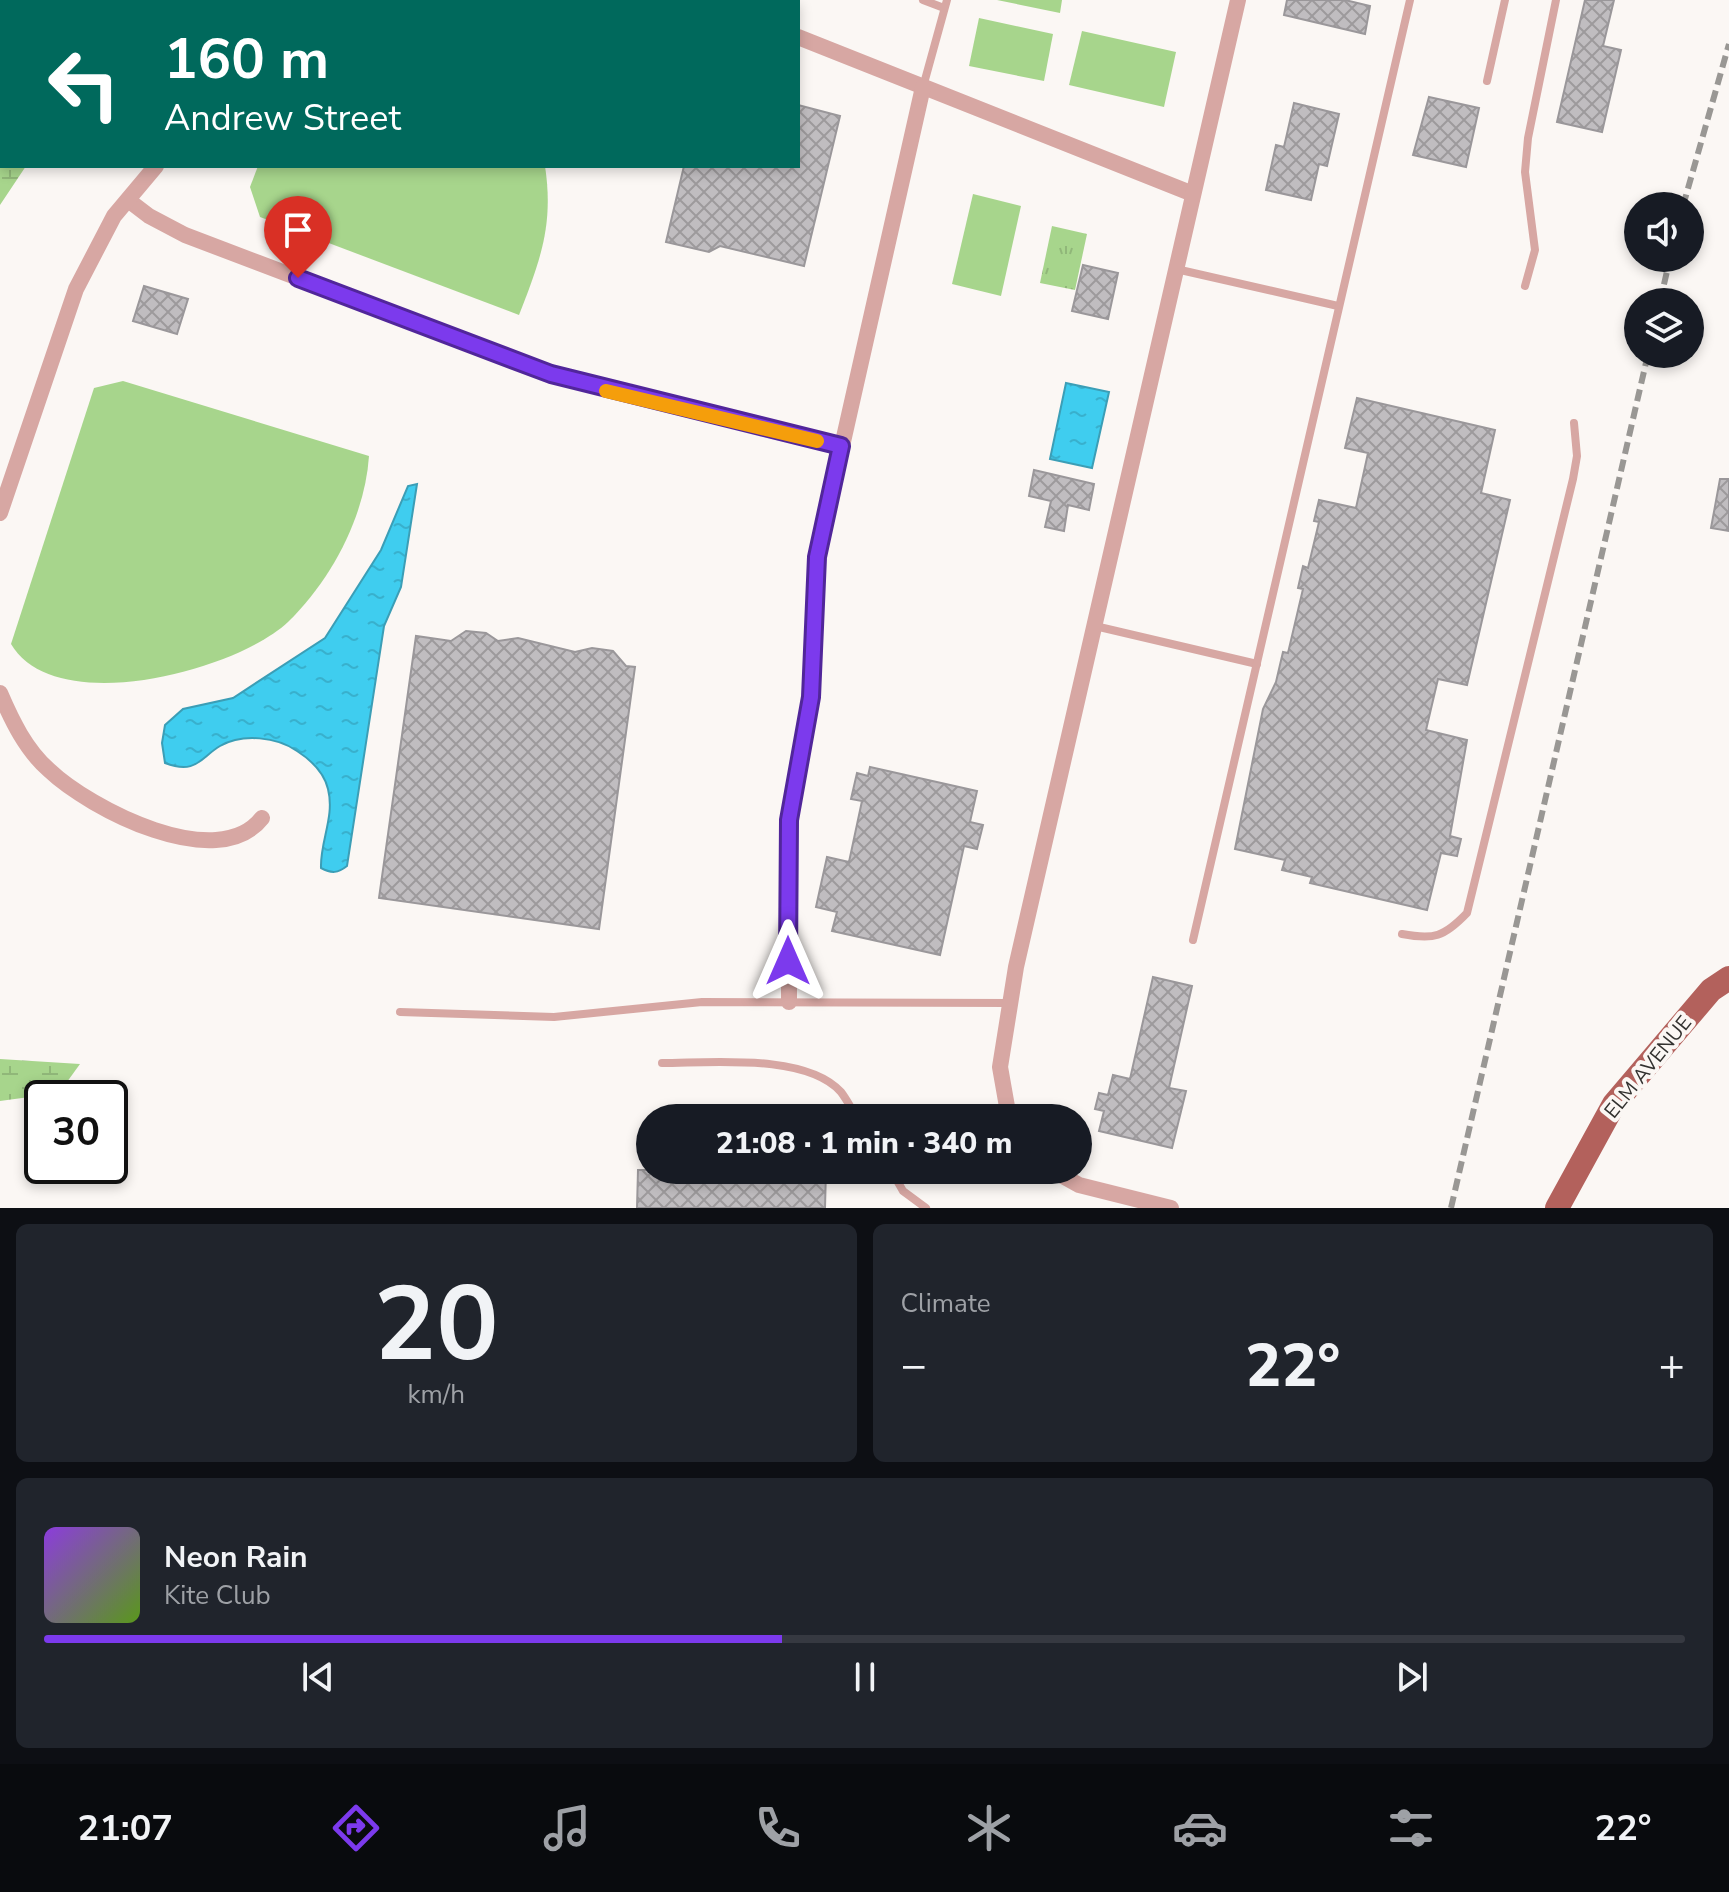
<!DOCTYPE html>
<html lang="en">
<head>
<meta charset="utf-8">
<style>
	body { margin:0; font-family:"Nunito Sans",sans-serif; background:#20242c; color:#f1f3f6; height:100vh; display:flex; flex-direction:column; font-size:30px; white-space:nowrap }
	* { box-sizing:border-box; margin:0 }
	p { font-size:26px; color:#9ea1a6 }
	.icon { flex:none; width:44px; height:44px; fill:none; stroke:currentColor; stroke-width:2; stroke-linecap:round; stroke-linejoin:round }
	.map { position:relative; height:1208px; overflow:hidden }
	.panel { display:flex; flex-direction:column; gap:16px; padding:16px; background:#0d0f14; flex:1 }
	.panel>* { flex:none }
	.hud { position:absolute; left:0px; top:0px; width:800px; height:168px; box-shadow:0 4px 12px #0003; background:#00695c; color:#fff; overflow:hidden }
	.fabs { position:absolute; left:1624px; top:192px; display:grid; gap:16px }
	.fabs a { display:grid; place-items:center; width:80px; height:80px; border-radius:50%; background:#171b24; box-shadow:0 4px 12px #0003; font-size:40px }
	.speed { position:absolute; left:24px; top:1080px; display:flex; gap:16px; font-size:40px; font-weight:700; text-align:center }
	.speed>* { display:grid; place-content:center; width:104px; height:104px; border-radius:50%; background:#171b24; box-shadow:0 4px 12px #0003; line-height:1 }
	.speed .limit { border:4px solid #111; border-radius:12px; background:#fff; color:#111 }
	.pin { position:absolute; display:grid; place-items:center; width:68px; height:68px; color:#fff; margin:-82px -34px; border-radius:50% 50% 50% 0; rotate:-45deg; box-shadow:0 0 8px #0007 }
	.pin .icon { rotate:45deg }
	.me { position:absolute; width:88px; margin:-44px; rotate:0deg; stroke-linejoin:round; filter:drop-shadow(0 0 6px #0008) }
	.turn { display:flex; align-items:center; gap:28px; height:168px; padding:0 32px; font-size:36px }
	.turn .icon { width:104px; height:104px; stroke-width:2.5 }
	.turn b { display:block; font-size:56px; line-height:68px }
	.big { font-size:60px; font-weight:800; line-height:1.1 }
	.panel .widget { flex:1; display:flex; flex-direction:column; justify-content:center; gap:12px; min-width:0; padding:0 28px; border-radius:12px; background:#20242c }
	.panel .dial { align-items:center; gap:0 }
	.dial b { font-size:104px; line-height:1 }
	.song { display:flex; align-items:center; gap:24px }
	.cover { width:96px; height:96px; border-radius:12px; background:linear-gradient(135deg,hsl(270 70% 55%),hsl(90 70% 35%)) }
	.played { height:8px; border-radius:4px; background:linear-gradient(90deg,#7c3aed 45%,#363941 45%) }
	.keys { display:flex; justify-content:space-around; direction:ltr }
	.heat { display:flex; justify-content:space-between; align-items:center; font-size:44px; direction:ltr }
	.panel .tiles { flex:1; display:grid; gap:16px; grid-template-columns:1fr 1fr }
	.widget:last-child { grid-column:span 2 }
	.trip { position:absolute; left:636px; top:1104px; width:456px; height:80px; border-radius:40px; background:#171b24; box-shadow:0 4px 12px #0003; font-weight:800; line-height:80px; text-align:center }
	.menu { display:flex; height:128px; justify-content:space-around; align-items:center; background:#090b0e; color:#9ea1a6 }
	.menu .icon { width:56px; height:56px }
	.menu .selected { color:#7c3aed }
	.menu b { font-size:36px; color:#f1f3f6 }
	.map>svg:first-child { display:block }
</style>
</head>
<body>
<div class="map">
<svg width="1729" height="1208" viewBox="0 0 1729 1208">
	<defs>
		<pattern id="wetland-marsh" width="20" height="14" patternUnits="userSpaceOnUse" patternTransform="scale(2)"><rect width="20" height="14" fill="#a7d58c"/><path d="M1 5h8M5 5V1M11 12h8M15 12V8" fill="none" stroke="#90b779"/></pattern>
		<pattern id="park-tufts" width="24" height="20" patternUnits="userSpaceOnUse" patternTransform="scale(2)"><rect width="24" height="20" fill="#a7d58c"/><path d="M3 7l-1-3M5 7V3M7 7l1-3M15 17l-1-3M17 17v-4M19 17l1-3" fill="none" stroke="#90b779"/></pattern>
		<pattern id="water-ripples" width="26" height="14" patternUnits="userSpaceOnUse" patternTransform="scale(2)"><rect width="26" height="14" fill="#3fcdef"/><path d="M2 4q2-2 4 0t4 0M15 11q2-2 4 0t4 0" fill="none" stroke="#38b0cd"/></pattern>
		<pattern id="building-cross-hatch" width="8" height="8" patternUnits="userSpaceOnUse" patternTransform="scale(2)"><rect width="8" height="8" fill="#c0bdc0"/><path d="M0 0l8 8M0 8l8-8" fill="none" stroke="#9d9a9c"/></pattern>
	</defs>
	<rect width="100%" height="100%" fill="#fbf7f4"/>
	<g fill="#a7d58c">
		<polygon points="997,0 1062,0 1060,13"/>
		<polygon points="979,18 1053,34 1044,81 969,66"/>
		<polygon points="1082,31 1176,52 1164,107 1069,85"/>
		<path d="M258,166H545C554,225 540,261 519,315L260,217L250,187Z"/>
		<polygon points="973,194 1021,206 1001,296 952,284"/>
		<path d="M123,381L369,456C365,516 332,579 288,622C236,671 55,719 11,644L94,388Z"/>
	</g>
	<g fill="url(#wetland-marsh)">
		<polygon points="0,0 80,2 2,2 2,166 26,166 0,205"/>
		<polygon points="0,1059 80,1064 59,1093 0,1101"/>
	</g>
	<polygon fill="url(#park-tufts)" points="1052,226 1087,234 1075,290 1040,283"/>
	<g fill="url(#water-ripples)" stroke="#3b9eb6" stroke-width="2">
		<polygon points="1066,383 1109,392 1092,468 1050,459"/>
		<path d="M417,484L401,587L384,626L347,866C338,873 332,874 321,868C320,841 335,817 328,789C324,772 311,760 297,751C277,737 243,733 220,746C200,758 196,775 165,763L162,743L165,725L183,709L233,698L325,638L381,550L408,486Z"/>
	</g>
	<g fill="url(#building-cross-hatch)" stroke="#9a979a" stroke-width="2">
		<polygon points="1287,0 1345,0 1370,6 1365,34 1284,15"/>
		<polygon points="1585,0 1614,0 1603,46 1621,50 1602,132 1557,122"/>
		<polygon points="1429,97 1479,108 1466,167 1413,155"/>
		<polygon points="1294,103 1339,114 1327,166 1319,164 1311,200 1266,190 1276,145 1284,147"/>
		<polygon points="798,105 840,116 804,266 720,246 709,252 666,242 684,166 798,166"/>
		<polygon points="1083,265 1118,273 1108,319 1072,311"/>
		<polygon points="144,286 188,299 177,334 133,321"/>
		<polygon points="1357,398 1495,430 1481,493 1510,500 1467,685 1438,679 1426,730 1467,740 1450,836 1461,839 1457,856 1441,853 1427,910 1310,883 1312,877 1282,870 1285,860 1235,849 1263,709 1276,682 1283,652 1288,653 1303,589 1298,588 1303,566 1308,568 1319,522 1314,521 1319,500 1356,508 1368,453 1345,448"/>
		<polygon points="1034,470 1094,484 1089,510 1068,505 1064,531 1045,527 1051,501 1029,496"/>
		<polygon points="1720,479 1729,479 1729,531 1711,528"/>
		<polygon points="466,631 486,633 498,641 518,638 575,652 592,648 613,651 626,666 635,667 599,929 379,898 416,636 451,641"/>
		<polygon points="870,767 977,791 970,822 983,825 977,849 964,846 940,955 832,931 837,912 816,907 827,857 849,862 862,801 851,799 857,773 868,776"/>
		<polygon points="1153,977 1192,986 1169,1088 1186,1091 1172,1148 1099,1131 1104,1111 1095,1109 1099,1093 1108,1095 1113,1075 1130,1079"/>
		<polygon points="638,1170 826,1170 825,1208 637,1208"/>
	</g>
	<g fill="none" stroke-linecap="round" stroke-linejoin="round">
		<g stroke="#d7a7a3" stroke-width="8">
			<polyline points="923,0 944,8"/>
			<polyline points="1487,81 1505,0"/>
			<polyline points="923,87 947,0"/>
			<polyline points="1176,269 1338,306"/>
			<polyline points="1525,286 1535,250 1525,172 1528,138 1556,0"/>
			<polyline points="1095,626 1257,664"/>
			<path d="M1402,934C1434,940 1444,937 1467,913L1573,479L1577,456L1574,423"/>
			<polyline points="1193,940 1410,0"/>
			<polyline points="400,1012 554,1017 702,1002 1009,1003"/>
			<path d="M662,1063C710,1063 806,1053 841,1092C847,1100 852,1110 858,1118"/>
			<polyline points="891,1170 903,1191 926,1208"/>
		</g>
		<g stroke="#d7a7a3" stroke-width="16">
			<polyline points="705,0 710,2"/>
			<polyline points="275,2 276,0"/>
			<polyline points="798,37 1193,194"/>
			<polyline points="128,200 149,216 185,235 551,374 841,446"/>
			<polyline points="0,513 76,289 114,216 156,166"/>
			<path d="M0,693C12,721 26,750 49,770C90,809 218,875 262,818"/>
			<polyline points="789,1002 789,820 811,697 817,557 923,87"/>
			<polyline points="1009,1118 1000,1067 1016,967 1238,0"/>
			<polyline points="1052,1170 1079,1185 1171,1208"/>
		</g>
		<polyline stroke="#b3615c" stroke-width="24" points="1557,1208 1614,1104 1711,990 1729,978"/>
		<g stroke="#999794" stroke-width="6" stroke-dasharray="12 6" stroke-linecap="butt">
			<polyline points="1683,206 1729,44"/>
			<polyline points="1660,302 1670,258"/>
			<polyline points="1451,1208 1648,354"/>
		</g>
	</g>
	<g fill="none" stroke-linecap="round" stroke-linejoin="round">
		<defs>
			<polyline id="route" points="298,278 551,374 841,446 817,557 811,697 789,820 788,961"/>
		</defs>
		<use href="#route" stroke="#51269a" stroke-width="20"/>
		<use href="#route" stroke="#7c3aed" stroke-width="14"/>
		<polyline stroke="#f59e0b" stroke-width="14" points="606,391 817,441"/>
	</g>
	<g text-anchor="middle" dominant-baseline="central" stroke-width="8" stroke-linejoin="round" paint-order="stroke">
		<g font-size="20" fill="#333230" stroke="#fbf7f4">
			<text transform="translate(1648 1067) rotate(-51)">ELM AVENUE</text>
		</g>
	</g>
</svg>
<div class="fabs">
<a><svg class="icon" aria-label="sound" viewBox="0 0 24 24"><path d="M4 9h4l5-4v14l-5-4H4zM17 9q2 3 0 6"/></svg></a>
<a><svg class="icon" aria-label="layers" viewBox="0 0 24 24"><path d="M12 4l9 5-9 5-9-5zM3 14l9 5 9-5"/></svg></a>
</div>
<div class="speed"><div class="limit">30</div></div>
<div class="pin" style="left:298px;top:278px;background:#d93025"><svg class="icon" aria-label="arrive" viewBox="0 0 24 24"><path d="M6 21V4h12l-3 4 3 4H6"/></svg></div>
<svg class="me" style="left:788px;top:961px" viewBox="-20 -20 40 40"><path d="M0-17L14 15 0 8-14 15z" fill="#7c3aed" stroke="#fff" stroke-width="4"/></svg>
<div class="trip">21:08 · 1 min · 340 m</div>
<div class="hud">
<div class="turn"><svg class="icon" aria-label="left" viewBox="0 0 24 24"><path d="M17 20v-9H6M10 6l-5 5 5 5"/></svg><div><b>160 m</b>Andrew Street</div></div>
</div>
</div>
<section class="panel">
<div class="tiles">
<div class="widget dial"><b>20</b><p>km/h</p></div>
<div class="widget"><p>Climate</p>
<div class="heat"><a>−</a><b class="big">22°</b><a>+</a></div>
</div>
<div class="widget">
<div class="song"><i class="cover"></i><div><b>Neon Rain</b><p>Kite Club</p></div></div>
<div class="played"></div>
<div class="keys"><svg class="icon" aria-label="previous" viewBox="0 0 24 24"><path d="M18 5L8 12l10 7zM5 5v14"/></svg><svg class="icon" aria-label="pause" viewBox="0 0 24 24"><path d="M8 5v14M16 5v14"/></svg><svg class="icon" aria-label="next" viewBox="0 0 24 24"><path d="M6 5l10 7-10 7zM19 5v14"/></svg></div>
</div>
</div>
</section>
<nav class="menu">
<b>21:07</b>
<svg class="icon selected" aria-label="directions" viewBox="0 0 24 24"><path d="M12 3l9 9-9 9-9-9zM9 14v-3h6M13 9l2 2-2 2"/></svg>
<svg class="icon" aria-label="music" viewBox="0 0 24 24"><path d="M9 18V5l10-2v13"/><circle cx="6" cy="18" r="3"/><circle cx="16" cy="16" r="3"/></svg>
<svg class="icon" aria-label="phone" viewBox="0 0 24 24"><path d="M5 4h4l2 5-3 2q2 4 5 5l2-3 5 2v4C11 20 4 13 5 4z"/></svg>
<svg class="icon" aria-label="climate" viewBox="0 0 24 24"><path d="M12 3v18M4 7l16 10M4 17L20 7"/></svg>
<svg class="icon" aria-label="car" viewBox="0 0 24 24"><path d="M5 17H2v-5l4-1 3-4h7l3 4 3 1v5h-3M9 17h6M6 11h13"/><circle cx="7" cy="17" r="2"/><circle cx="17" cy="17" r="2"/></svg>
<svg class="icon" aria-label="filters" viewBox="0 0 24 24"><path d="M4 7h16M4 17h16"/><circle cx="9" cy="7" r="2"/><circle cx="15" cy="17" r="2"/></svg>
<b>22°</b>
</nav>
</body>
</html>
